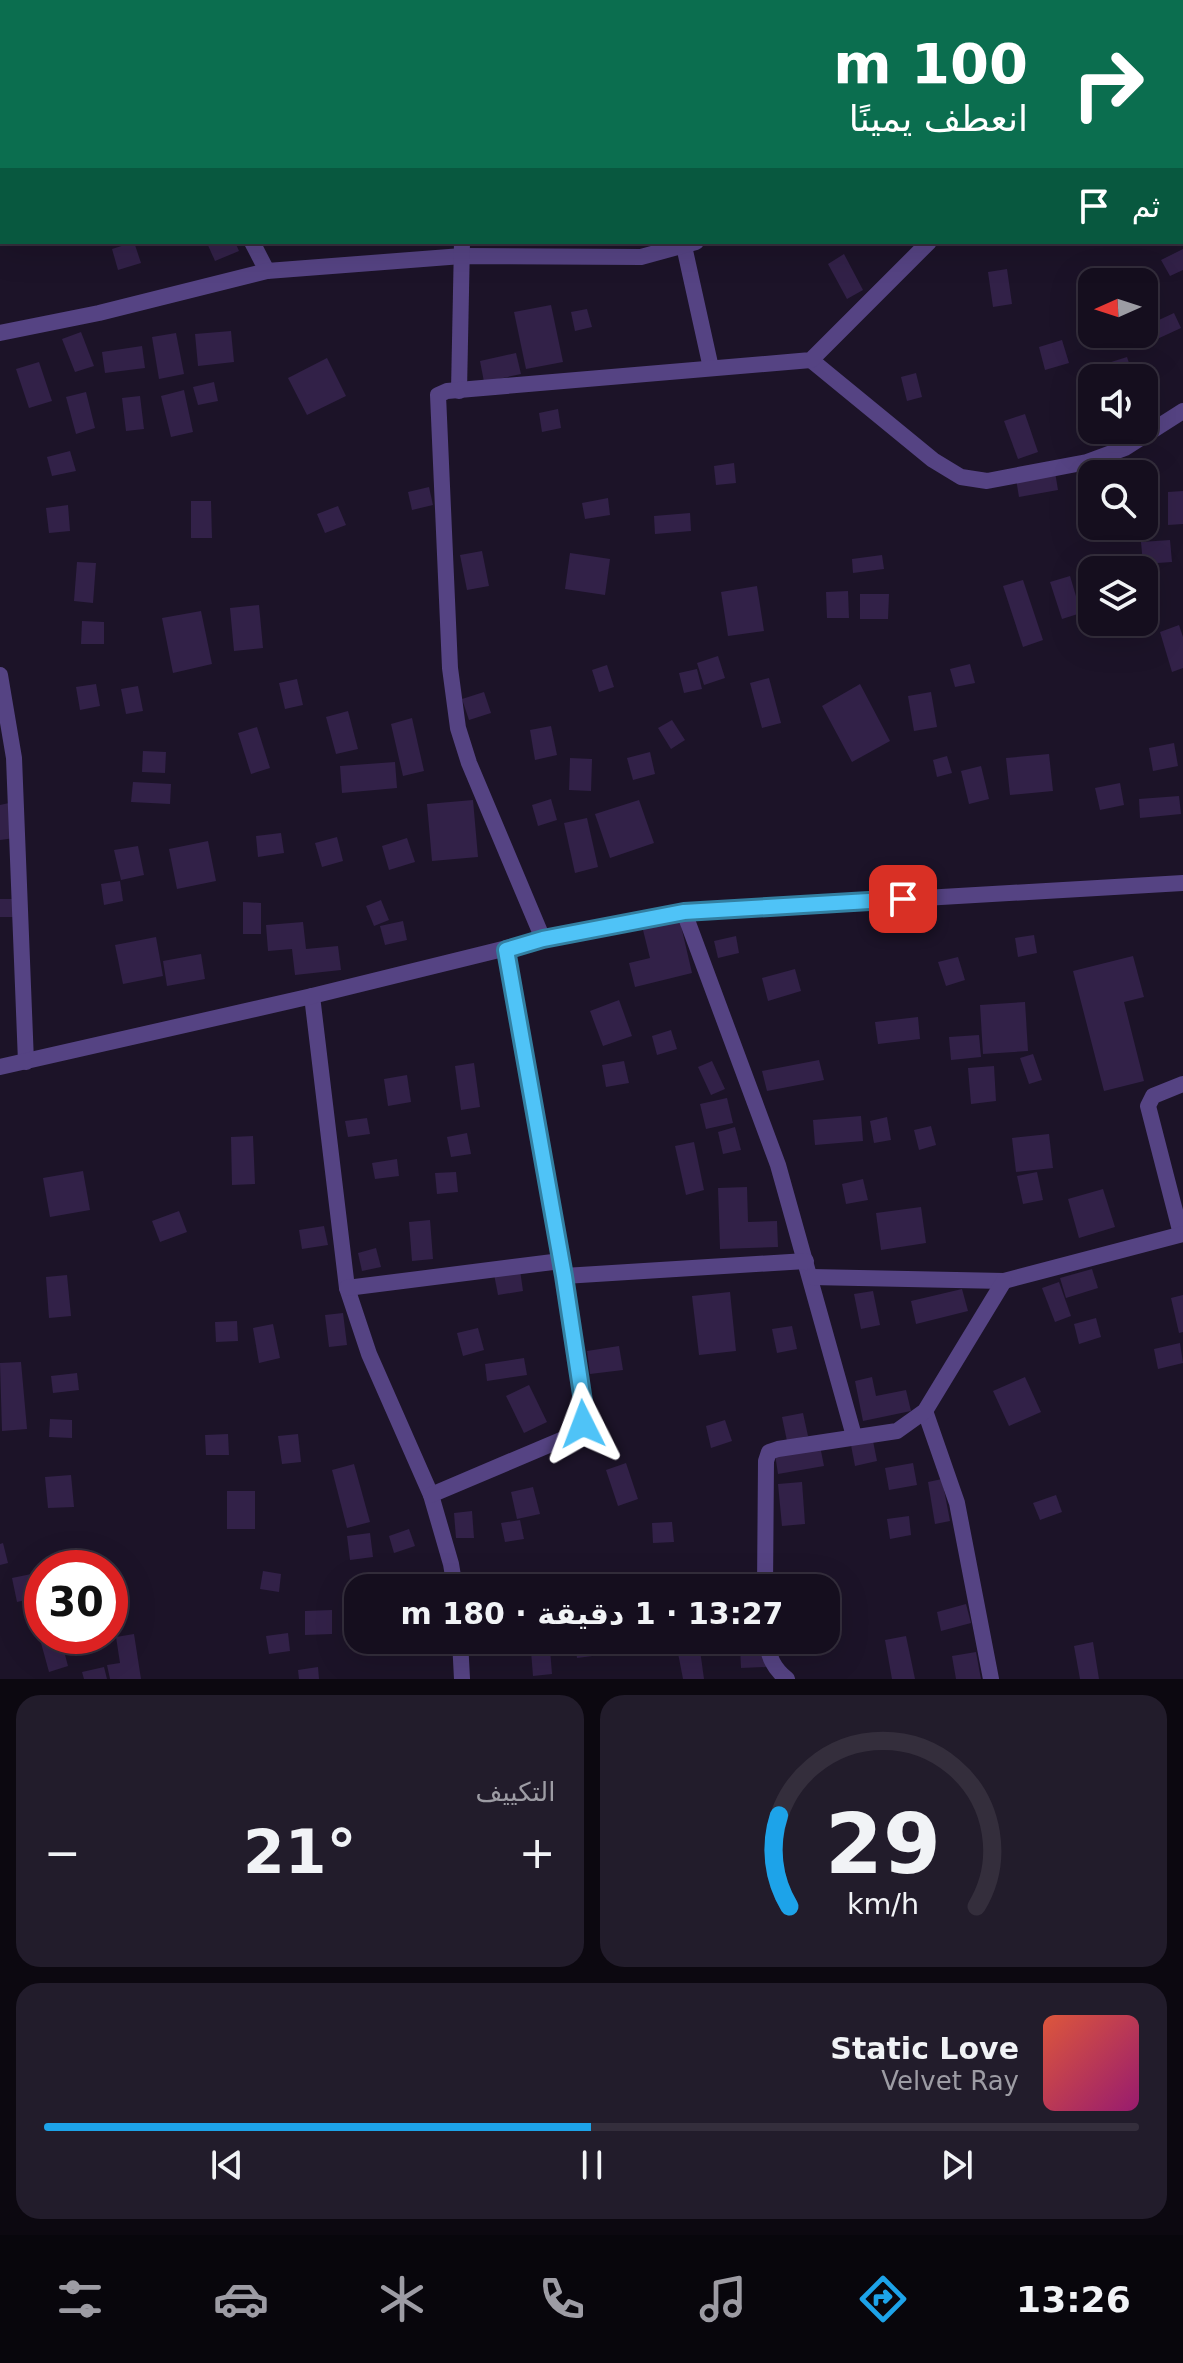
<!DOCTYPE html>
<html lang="ar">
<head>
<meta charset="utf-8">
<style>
	body { margin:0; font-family:"DejaVu Sans",Vazirmatn,sans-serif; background:#221c2b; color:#f1f3f6; direction:rtl; height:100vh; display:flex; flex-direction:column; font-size:30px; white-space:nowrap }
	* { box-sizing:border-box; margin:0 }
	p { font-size:26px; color:#9d9ca4 }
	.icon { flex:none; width:44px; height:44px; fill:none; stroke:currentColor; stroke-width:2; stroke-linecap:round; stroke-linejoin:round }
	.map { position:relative; height:1679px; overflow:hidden; direction:ltr }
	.panel { display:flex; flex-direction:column; gap:16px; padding:16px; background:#0c0810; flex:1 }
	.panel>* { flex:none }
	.top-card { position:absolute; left:0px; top:0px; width:1184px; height:244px; box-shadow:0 8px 32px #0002,0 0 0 2px #342e3c; direction:rtl; background:#0b6e4f; color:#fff; overflow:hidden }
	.needle { width:52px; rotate:267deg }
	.controls { position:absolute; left:1078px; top:268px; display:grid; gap:16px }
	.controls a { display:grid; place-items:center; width:80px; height:80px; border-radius:16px; background:#150e1e; box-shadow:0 8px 32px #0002,0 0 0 2px #342e3c; font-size:40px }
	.speed { position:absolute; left:24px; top:1550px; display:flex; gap:16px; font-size:40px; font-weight:700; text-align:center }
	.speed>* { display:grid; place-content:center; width:104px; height:104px; border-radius:50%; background:#150e1e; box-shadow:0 8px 32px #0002,0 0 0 2px #342e3c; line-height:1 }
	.speed .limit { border:12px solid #d22; background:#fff; color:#111 }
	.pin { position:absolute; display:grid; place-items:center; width:68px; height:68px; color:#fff; margin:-34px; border-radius:16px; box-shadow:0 4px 12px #0006 }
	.me { position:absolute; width:88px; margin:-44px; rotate:357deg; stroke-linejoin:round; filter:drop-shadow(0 0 6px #0008) }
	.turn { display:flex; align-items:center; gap:28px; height:168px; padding:0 24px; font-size:36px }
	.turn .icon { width:104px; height:104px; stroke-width:2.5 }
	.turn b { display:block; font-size:56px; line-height:68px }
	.then { display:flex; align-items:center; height:76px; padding:0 24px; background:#0003; gap:16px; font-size:30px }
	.big { font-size:60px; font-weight:700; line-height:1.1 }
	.panel .tile { flex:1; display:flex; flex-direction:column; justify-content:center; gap:12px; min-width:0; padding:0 28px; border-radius:24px; background:#221c2b }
	.panel .dial { align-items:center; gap:0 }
	.dial svg { height:208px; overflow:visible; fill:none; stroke:#342e3c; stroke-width:7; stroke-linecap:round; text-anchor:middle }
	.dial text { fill:#f1f3f6; stroke:none }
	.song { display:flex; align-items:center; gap:24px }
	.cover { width:96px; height:96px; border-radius:12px; background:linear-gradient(135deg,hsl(10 70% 55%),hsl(320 70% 35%)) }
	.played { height:8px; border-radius:4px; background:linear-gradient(90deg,#1da3e9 50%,#342e3c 50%) }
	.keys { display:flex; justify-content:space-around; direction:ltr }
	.heat { display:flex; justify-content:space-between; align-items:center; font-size:44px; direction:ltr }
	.panel .tiles { flex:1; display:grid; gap:16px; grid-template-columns:1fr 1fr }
	.tile:last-child { grid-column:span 2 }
	.trip { position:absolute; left:344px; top:1574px; width:496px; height:80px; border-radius:24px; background:#150e1e; box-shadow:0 8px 32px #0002,0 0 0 2px #342e3c; font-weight:700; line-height:80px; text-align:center; direction:rtl }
	.dock { display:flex; height:128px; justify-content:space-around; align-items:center; background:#08060c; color:#9d9ca4 }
	.dock .icon { width:56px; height:56px }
	.dock .selected { color:#1da3e9 }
	.dock b { font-size:36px; color:#f1f3f6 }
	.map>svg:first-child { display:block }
</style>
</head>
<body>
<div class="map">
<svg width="1183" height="1679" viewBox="0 0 1183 1679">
	<rect width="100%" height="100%" fill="#1c1328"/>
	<g fill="#322148">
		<polygon points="134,242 141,263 118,270 112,249"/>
		<polygon points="235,242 239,251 215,261 207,243"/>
		<polygon points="1183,249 1183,270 1170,276 1161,260"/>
		<polygon points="844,254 863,290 847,299 828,264"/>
		<polygon points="1007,269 1012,304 993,307 988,272"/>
		<polygon points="551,305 563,362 526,369 514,312"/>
		<polygon points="587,309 592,327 575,331 571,312"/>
		<polygon points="1174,313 1181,328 1155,340 1148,325"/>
		<polygon points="231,331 234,362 198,366 195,334"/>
		<polygon points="81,332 94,366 75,372 62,339"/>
		<polygon points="176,333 184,374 159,379 152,337"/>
		<polygon points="1062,340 1069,363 1045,370 1039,347"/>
		<polygon points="142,346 145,368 105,373 102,352"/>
		<polygon points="516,353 521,374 484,382 480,361"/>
		<polygon points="1127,357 1133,375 1113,378 1108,363"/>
		<polygon points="327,358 346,396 307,415 288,378"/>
		<polygon points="39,362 52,401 29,408 16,369"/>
		<polygon points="916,373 922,397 907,401 901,377"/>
		<polygon points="214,382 218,401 198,405 193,387"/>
		<polygon points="184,390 193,432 171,437 161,396"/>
		<polygon points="86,392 95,428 76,434 66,397"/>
		<polygon points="140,396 144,429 126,431 122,398"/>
		<polygon points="1147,402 1155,420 1144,426 1144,404"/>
		<polygon points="558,409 561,428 542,432 539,413"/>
		<polygon points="1025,414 1038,452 1018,459 1004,421"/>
		<polygon points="70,451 76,471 52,476 47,457"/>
		<polygon points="734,463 736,483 716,485 714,466"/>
		<polygon points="1055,472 1058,490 1019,497 1016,479"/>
		<polygon points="429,487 433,505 412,510 408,492"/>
		<polygon points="1183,491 1183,524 1168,525 1168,492"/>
		<polygon points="608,498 610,515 585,519 582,503"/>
		<polygon points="191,501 211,501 212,538 191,538"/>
		<polygon points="68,505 70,531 49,533 46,508"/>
		<polygon points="338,506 346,525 325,533 317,514"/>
		<polygon points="690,513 691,531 655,534 654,516"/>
		<polygon points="1170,540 1172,562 1143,564 1141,542"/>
		<polygon points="482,551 489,586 467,590 460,555"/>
		<polygon points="570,553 610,559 605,595 565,589"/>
		<polygon points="882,555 884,569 853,573 852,559"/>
		<polygon points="77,562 96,563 93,603 74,601"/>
		<polygon points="1070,576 1081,613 1062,619 1050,582"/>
		<polygon points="1023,580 1043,640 1023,647 1003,586"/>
		<polygon points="757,586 764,631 728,636 721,592"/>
		<polygon points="848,591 849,618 827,618 826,592"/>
		<polygon points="860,594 889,594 888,619 860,619"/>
		<polygon points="259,605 263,648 234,651 230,608"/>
		<polygon points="201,611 212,664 173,673 162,618"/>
		<polygon points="82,621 104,622 104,644 81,644"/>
		<polygon points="1179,625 1183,637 1183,668 1172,672 1160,632"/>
		<polygon points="718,656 725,678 704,685 697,663"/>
		<polygon points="970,664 975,683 955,687 950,669"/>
		<polygon points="607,665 614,687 599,692 592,670"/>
		<polygon points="697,669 702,689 684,693 679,673"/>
		<polygon points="769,678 781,723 762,728 750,683"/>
		<polygon points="297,679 303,705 285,709 279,683"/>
		<polygon points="96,684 100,706 80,710 76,687"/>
		<polygon points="860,684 890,741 852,762 822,706"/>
		<polygon points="138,686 143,711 126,714 121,689"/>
		<polygon points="484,692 491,713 469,720 462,699"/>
		<polygon points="931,692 937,727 914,731 908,696"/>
		<polygon points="348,711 358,749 336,754 326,717"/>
		<polygon points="412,718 424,771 403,776 391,724"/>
		<polygon points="672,720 685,740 671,749 658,728"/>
		<polygon points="551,726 557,755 535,760 530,730"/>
		<polygon points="257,727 270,768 251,774 238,733"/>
		<polygon points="1174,743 1178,766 1153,771 1149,748"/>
		<polygon points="143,751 166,752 165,773 142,772"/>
		<polygon points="650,752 655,774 633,780 627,758"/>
		<polygon points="1049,754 1053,791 1010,795 1006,758"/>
		<polygon points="947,756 952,773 937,777 933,760"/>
		<polygon points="570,758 592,759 591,791 569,790"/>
		<polygon points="395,762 397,788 342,793 340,766"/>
		<polygon points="981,766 989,799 969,804 961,771"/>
		<polygon points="133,782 171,784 170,804 131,802"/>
		<polygon points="1120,783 1124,805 1100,810 1095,788"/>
		<polygon points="1179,796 1181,814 1140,818 1139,799"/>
		<polygon points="551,799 557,820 538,826 532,805"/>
		<polygon points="473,800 478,857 432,861 427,804"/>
		<polygon points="639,800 654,843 610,858 595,814"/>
		<polygon points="9,803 15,838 0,840 0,805"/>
		<polygon points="587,818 598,867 575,873 564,823"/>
		<polygon points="281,833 284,853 258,857 256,836"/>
		<polygon points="337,837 343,861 322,867 315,843"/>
		<polygon points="407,838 415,862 389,870 382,846"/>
		<polygon points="208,841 216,881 177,889 169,849"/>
		<polygon points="138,846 144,875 121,880 114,850"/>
		<polygon points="120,881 123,901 104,905 101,884"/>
		<rect x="0" y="899" width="16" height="18"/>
		<polygon points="381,900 389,920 374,926 366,906"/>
		<polygon points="243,902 261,903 261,934 243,934"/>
		<polygon points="679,917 692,973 635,987 629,963 650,958 642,926"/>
		<polygon points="403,921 407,940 385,945 380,926"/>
		<polygon points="303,922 306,949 338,946 341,970 295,975 292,949 268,951 266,925"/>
		<polygon points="1034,935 1037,953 1018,957 1015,938"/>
		<polygon points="736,936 739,953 718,958 714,941"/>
		<polygon points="156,937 163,976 123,984 115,945"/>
		<polygon points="201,954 205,979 167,986 163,961"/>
		<polygon points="1133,956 1144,997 1124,1002 1144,1081 1104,1091 1073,971"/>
		<polygon points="958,957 965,980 946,986 938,962"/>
		<polygon points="795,969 801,991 768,1001 762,978"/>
		<polygon points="619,1000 632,1036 603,1046 590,1011"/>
		<polygon points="1025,1002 1028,1051 983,1054 980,1005"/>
		<polygon points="918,1017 920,1039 878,1044 875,1022"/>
		<polygon points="671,1030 677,1049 657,1055 652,1036"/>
		<polygon points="979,1035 981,1057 951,1060 949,1037"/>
		<polygon points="1033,1054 1042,1080 1029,1084 1020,1058"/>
		<polygon points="819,1060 824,1080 767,1091 762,1071"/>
		<polygon points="624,1061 629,1083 606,1087 602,1065"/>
		<polygon points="712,1061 725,1089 711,1095 698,1067"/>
		<polygon points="474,1063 480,1107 461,1110 455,1066"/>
		<polygon points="994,1066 996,1101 971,1104 968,1068"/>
		<polygon points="407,1075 411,1102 388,1106 384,1079"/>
		<polygon points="727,1098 733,1123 706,1129 700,1104"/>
		<polygon points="861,1116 863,1141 815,1145 813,1120"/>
		<polygon points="887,1117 891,1140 874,1143 870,1121"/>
		<polygon points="367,1118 370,1134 348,1137 345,1121"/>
		<polygon points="931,1126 936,1145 919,1150 914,1130"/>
		<polygon points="735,1127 741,1150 723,1154 718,1132"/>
		<polygon points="467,1133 471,1154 451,1157 447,1137"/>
		<polygon points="1049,1134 1053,1168 1016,1172 1012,1138"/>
		<polygon points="253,1136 255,1184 232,1185 231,1137"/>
		<polygon points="694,1142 704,1190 686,1195 675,1146"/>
		<polygon points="397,1159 399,1176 375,1179 372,1163"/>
		<polygon points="83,1171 90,1210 50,1217 43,1178"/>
		<polygon points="456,1172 458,1192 437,1194 435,1173"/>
		<polygon points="1037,1172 1043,1200 1023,1204 1017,1176"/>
		<polygon points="863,1179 868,1200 846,1204 842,1184"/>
		<polygon points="747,1187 748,1222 777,1221 778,1247 720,1249 718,1188"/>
		<polygon points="1103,1189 1115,1227 1079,1238 1068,1199"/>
		<polygon points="921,1207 926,1243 881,1250 876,1213"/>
		<polygon points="179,1211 187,1232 160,1242 152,1221"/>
		<polygon points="430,1220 433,1259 412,1261 409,1222"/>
		<polygon points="324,1226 328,1245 302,1249 299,1230"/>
		<polygon points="376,1248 381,1267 362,1271 358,1253"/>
		<polygon points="1092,1269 1098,1288 1066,1298 1060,1278"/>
		<polygon points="520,1270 523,1291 498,1295 494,1274"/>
		<polygon points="67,1275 71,1316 49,1318 46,1277"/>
		<polygon points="1059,1282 1071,1316 1055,1322 1042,1288"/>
		<polygon points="962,1289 968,1311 916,1324 911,1301"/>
		<polygon points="873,1291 880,1325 861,1329 854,1294"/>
		<polygon points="730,1292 736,1351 699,1355 692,1296"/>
		<polygon points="1183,1295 1183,1332 1179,1333 1171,1298"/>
		<polygon points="343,1313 347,1345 329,1347 325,1315"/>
		<polygon points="1096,1318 1101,1337 1079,1344 1074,1324"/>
		<polygon points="237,1321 238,1341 216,1342 215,1322"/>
		<polygon points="273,1324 280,1358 259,1363 253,1328"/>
		<polygon points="792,1326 797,1349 777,1353 772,1329"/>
		<polygon points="478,1328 484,1350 463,1356 457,1333"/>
		<polygon points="1180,1343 1183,1363 1158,1369 1154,1349"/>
		<polygon points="619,1346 623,1370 590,1374 587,1351"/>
		<polygon points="524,1358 527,1375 487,1381 485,1364"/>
		<polygon points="21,1362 27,1429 2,1431 0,1363"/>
		<polygon points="77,1373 79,1390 53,1393 51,1376"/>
		<polygon points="872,1377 876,1396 906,1390 911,1411 863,1421 855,1381"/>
		<polygon points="1025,1377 1041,1412 1009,1426 993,1391"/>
		<polygon points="529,1385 547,1422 524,1433 506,1396"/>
		<polygon points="803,1413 808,1436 787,1441 782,1417"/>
		<polygon points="50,1419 72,1420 72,1438 49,1437"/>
		<polygon points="725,1420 732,1441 711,1448 706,1426"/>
		<polygon points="228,1434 229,1455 206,1455 205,1435"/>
		<polygon points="298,1434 301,1462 282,1464 278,1436"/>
		<polygon points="873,1441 877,1461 855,1466 851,1445"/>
		<polygon points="820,1446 824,1466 778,1474 775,1454"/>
		<polygon points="626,1463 638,1499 618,1506 606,1470"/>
		<polygon points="913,1463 917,1485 889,1490 885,1468"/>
		<polygon points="354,1464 370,1522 347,1528 332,1470"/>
		<polygon points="71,1475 74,1507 48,1508 45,1477"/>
		<polygon points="942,1479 950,1521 935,1524 928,1482"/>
		<polygon points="802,1482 805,1524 782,1526 778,1484"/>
		<polygon points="533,1487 540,1514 517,1519 511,1492"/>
		<rect x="227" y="1491" width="28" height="38"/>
		<polygon points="1056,1495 1062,1512 1040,1520 1033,1503"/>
		<polygon points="472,1511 474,1538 456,1538 454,1513"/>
		<polygon points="909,1516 911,1535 890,1539 887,1519"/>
		<polygon points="520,1520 524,1539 505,1542 501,1523"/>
		<polygon points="672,1522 674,1542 653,1543 652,1523"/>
		<polygon points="409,1529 415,1546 394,1553 389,1536"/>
		<polygon points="370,1533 373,1557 350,1560 347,1536"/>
		<polygon points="3,1543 8,1563 0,1565 0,1544"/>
		<polygon points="263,1571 281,1574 279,1592 260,1589"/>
		<polygon points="41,1572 42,1596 17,1602 12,1578"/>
		<polygon points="526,1572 529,1588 508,1588 506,1575"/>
		<polygon points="737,1576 760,1577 761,1588 737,1588"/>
		<polygon points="966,1604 971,1623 941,1631 937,1612"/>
		<polygon points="332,1610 332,1634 305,1635 305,1611"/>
		<polygon points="42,1630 42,1636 60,1636 68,1666 49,1672 38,1632"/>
		<polygon points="288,1633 290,1651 269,1654 266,1636"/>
		<polygon points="134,1634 141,1679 110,1679 107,1665 120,1663 116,1637"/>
		<polygon points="906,1636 915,1679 892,1679 885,1640"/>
		<polygon points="575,1640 598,1640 600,1655 577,1658"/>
		<polygon points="1093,1642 1099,1679 1080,1679 1074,1646"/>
		<polygon points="765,1645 766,1667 741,1668 740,1646"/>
		<polygon points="550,1649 552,1674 533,1676 531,1651"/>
		<polygon points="700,1650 704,1679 683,1679 678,1653"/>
		<polygon points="976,1652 981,1679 956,1679 952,1656"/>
		<polygon points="104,1667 107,1679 84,1679 82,1672"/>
		<polygon points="318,1667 319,1679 299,1679 298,1670"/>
	</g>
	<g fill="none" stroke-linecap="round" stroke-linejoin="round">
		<g stroke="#554383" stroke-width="16">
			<polyline points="131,0 132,2"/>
			<polyline points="441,0 441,2"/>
			<polyline points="989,0 990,2"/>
			<polyline points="28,2 35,0"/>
			<polyline points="0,10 2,10"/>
			<polyline points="1182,170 1183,170"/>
			<polyline points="252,242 267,271"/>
			<polyline points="684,246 711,368"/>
			<polyline points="0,333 99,313 267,271 462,256 641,257 696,242"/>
			<polyline points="811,360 933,460 961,477 987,481 1087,462 1125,448 1183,411"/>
			<polyline points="459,391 462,242"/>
			<polyline points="0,675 14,758 26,1062"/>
			<polyline points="684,912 778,1165 854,1436"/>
			<polyline points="543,939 469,763 458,728 450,668 438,395 447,391 811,360 929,242"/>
			<polyline points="312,996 347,1288 369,1354 431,1495 451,1564 455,1588"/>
			<polyline points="0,1067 312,996 543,939 684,912 1183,883"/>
			<polyline points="1181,1234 1148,1106 1153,1096 1183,1084"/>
			<polyline points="564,1276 806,1261"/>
			<polyline points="811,1277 1004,1281 1183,1234"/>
			<polyline points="347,1288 561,1261"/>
			<polyline points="925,1411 957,1503 991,1679"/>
			<polyline points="431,1495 575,1434 583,1424 584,1408 564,1276 506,950"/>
			<polyline points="765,1588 766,1461 769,1452 778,1449 897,1431 925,1411 1004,1281"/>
			<polyline points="460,1640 462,1679"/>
			<path d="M766,1640C769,1657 773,1668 787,1679"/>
		</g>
	</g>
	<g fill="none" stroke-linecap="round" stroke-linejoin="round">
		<defs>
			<polyline id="route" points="583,1424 584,1408 564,1276 506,950 543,939 684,912 903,899"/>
		</defs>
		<use href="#route" stroke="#337fa1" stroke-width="20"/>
		<use href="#route" stroke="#4fc3f7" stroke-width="14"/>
	</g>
</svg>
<div class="controls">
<a><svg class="needle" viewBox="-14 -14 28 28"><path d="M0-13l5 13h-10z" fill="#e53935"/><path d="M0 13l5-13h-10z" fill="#9d9ca4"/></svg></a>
<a><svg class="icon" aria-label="sound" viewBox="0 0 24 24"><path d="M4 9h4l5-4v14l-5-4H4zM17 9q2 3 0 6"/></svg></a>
<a><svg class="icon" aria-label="search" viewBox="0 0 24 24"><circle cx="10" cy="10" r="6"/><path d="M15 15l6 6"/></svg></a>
<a><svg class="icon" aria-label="layers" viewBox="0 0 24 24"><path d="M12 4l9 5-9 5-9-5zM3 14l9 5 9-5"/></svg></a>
</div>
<div class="speed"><div class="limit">30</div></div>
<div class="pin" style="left:903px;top:899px;background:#d93025"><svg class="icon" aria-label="arrive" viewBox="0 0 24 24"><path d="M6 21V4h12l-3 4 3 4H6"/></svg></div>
<svg class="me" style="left:583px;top:1424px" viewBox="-20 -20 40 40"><path d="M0-17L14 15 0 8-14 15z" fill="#4fc3f7" stroke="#fff" stroke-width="4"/></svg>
<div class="trip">13:27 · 1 دقيقة · 180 m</div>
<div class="top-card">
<div class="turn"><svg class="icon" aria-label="right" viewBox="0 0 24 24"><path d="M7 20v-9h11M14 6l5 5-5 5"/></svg><div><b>100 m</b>انعطف يمينًا</div></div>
<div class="then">ثم<svg class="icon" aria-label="arrive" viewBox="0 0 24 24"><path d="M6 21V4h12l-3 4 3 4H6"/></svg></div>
</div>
</div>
<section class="panel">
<div class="tiles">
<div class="tile dial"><svg viewBox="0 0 100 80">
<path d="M14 69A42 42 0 1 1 86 69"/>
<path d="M14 69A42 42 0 0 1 10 34" stroke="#1da3e9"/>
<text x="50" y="56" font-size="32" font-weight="700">29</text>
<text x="50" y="72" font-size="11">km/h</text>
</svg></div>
<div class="tile"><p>التكييف</p>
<div class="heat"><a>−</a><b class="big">21°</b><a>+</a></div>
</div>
<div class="tile">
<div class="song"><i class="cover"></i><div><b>Static Love</b><p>Velvet Ray</p></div></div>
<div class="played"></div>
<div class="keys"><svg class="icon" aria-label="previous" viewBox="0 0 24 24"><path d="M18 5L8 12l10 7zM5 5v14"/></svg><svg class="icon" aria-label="pause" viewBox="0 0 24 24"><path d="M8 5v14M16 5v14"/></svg><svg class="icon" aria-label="next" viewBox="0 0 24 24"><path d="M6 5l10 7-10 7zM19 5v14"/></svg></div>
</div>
</div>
</section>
<nav class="dock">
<b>13:26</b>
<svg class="icon selected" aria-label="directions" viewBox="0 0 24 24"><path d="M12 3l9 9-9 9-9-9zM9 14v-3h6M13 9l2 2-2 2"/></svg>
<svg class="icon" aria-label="music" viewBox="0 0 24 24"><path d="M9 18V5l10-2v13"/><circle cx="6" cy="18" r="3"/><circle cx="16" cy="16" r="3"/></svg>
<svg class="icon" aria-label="phone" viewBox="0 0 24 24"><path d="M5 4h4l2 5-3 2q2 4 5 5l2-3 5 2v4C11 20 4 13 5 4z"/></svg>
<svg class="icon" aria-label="climate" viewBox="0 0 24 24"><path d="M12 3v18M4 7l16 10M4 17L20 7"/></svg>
<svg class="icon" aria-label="car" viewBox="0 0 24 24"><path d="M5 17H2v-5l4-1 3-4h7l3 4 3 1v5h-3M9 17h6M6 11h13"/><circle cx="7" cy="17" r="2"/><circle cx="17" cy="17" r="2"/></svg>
<svg class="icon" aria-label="filters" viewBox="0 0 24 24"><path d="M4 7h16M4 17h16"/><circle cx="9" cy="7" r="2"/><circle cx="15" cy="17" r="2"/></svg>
</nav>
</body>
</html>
